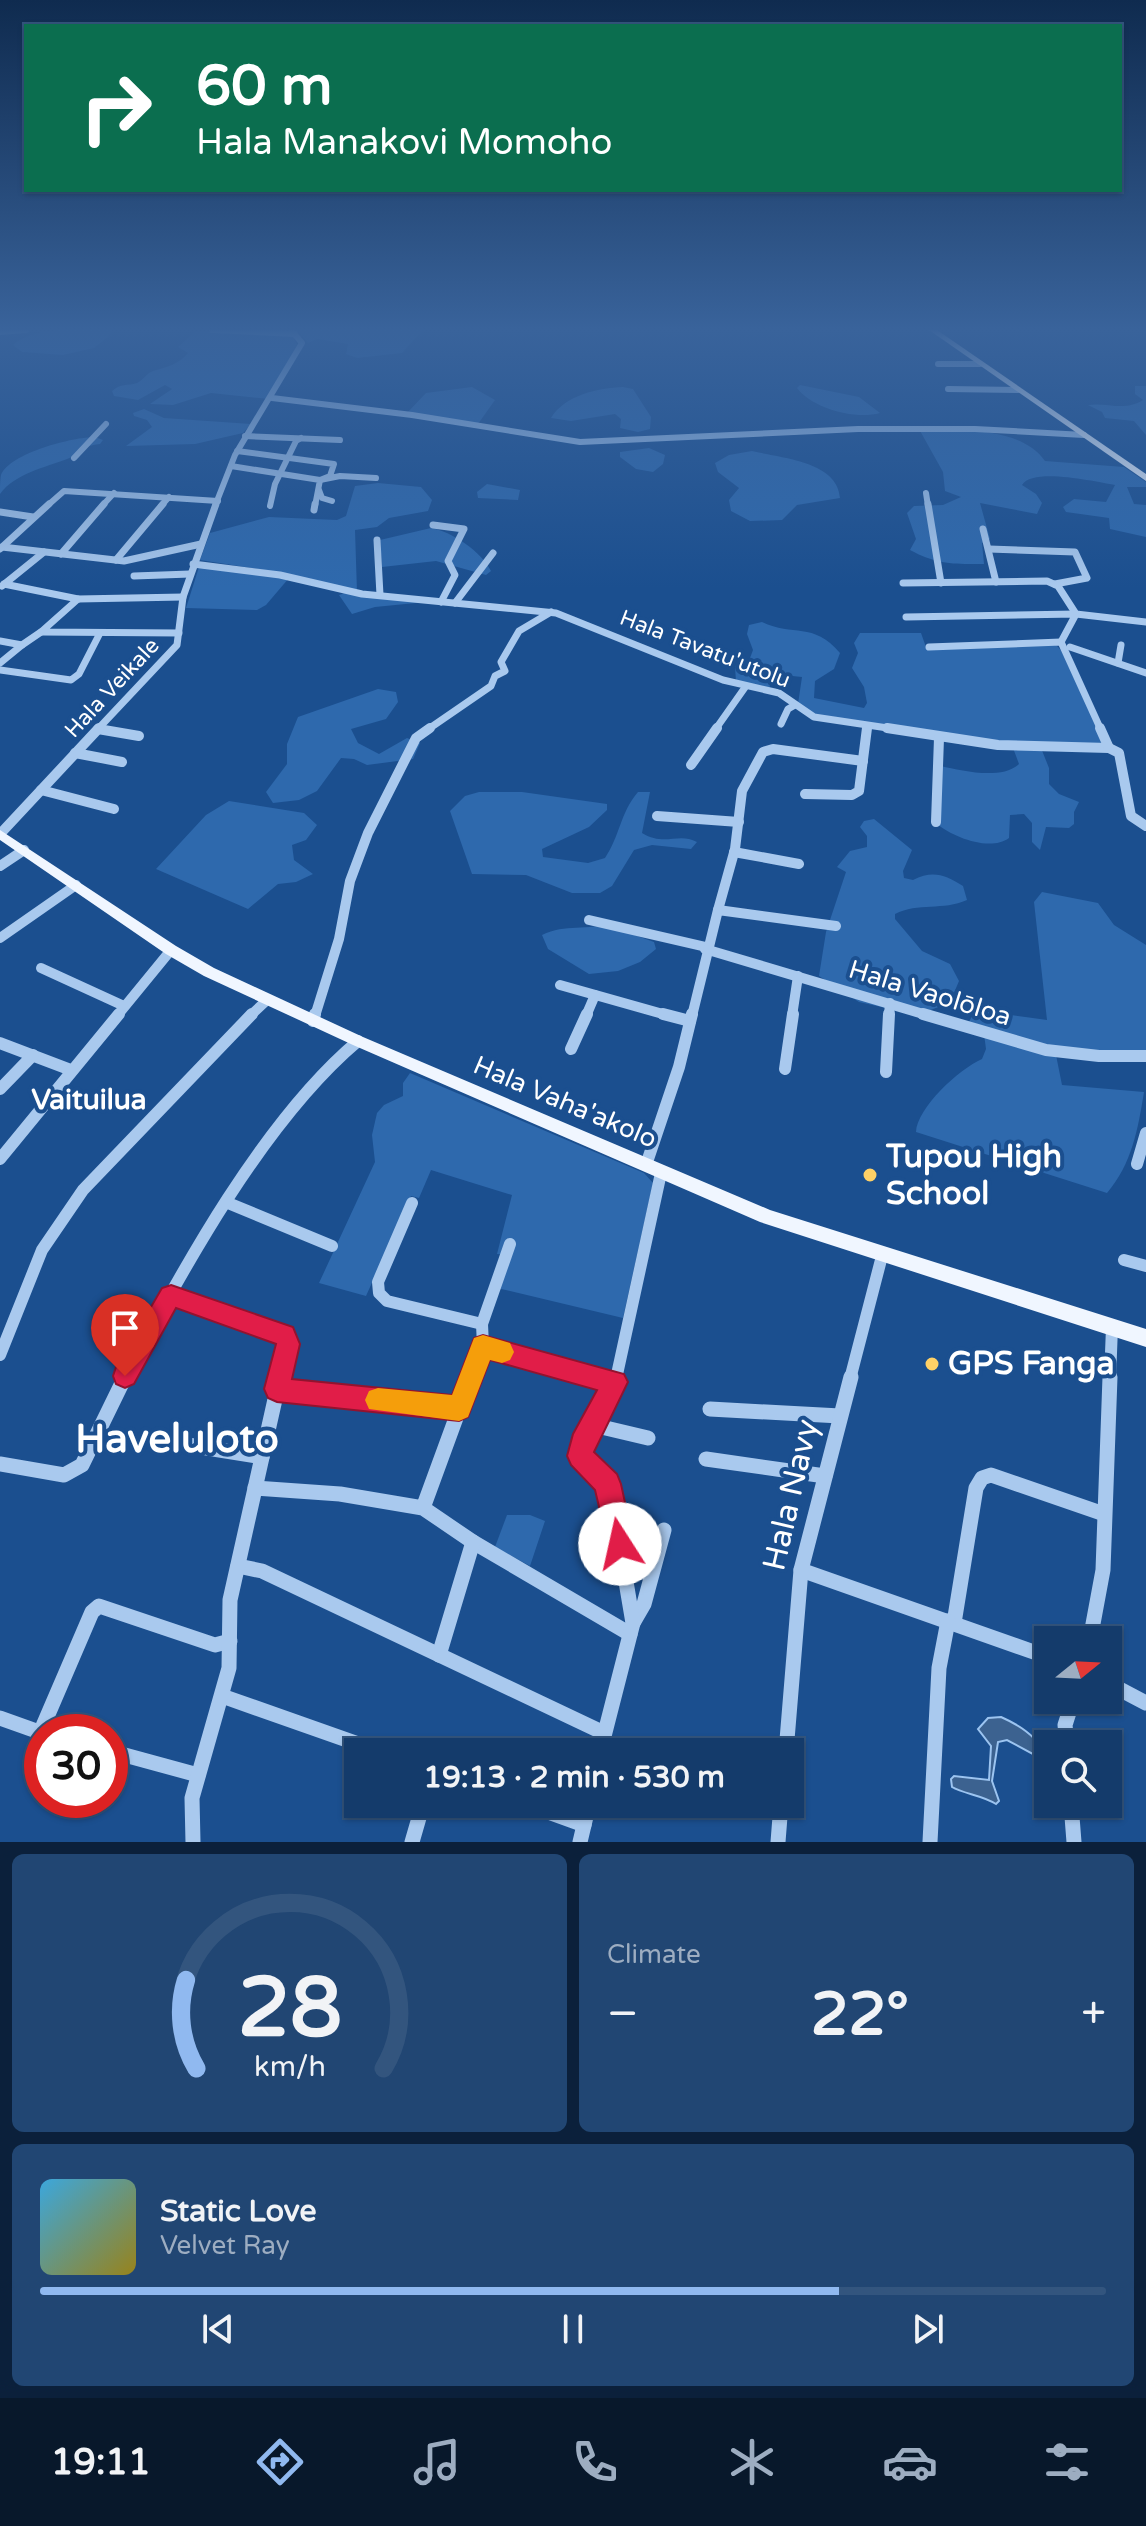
<!DOCTYPE html>
<html lang="en">
<head>
<meta charset="utf-8">
<style>
	body { margin:0; font-family:"Varela Round",sans-serif; background:#214673; color:#f1f3f6; height:100vh; display:flex; flex-direction:column; font-size:30px; white-space:nowrap }
	* { box-sizing:border-box; margin:0 }
	p { font-size:26px; color:#9dadc1 }
	.icon { flex:none; width:44px; height:44px; fill:none; stroke:currentColor; stroke-width:2; stroke-linecap:round; stroke-linejoin:round }
	.map { position:relative; height:1842px; overflow:hidden }
	.side { display:flex; flex-direction:column; gap:12px; padding:12px; background:#0b203b; flex:1 }
	.side>* { flex:none }
	.top-card { position:absolute; left:24px; top:24px; width:1098px; height:168px; border-radius:0px; box-shadow:0 2px 6px #0004,0 0 0 2px #33557e; background:#0b6e4f; color:#fff; overflow:hidden }
	.needle { width:52px; rotate:72deg }
	.controls { position:absolute; left:1034px; top:1626px; display:grid; gap:16px }
	.controls a { display:grid; place-items:center; width:88px; height:88px; border-radius:0px; background:#143b6b; box-shadow:0 2px 6px #0004,0 0 0 2px #33557e; font-size:40px }
	.speed { position:absolute; left:24px; top:1714px; display:flex; gap:16px; font-size:40px; font-weight:700; text-align:center }
	.speed>* { display:grid; place-content:center; width:104px; height:104px; border-radius:50%; background:#143b6b; box-shadow:0 2px 6px #0004,0 0 0 2px #33557e; line-height:1 }
	.speed .limit { border:12px solid #d22; background:#fff; color:#111 }
	.pin { position:absolute; display:grid; place-items:center; width:68px; height:68px; color:#fff; margin:-82px -34px; border-radius:50% 50% 50% 0; rotate:-45deg; box-shadow:0 0 8px #0007 }
	.pin .icon { rotate:45deg }
	.me { position:absolute; width:88px; margin:-44px; rotate:350deg; stroke-linejoin:round; filter:drop-shadow(0 0 6px #0008) }
	.turn { display:flex; align-items:center; gap:28px; height:168px; padding:0 40px; font-size:36px }
	.turn .icon { width:104px; height:104px; stroke-width:2.5 }
	.turn b { display:block; font-size:56px; line-height:68px }
	.big { font-size:60px; font-weight:700; line-height:1.1 }
	.side .tile { flex:1; display:flex; flex-direction:column; justify-content:center; gap:12px; min-width:0; padding:0 28px; border-radius:12px; background:#214673 }
	.side .dial { align-items:center; gap:0 }
	.dial svg { height:208px; overflow:visible; fill:none; stroke:#33557e; stroke-width:7; stroke-linecap:round; text-anchor:middle }
	.dial text { fill:#f1f3f6; stroke:none }
	.song { display:flex; align-items:center; gap:24px }
	.cover { width:96px; height:96px; border-radius:12px; background:linear-gradient(135deg,hsl(200 70% 55%),hsl(50 70% 35%)) }
	.played { height:8px; border-radius:4px; background:linear-gradient(90deg,#90b9f0 75%,#33557e 75%) }
	.keys { display:flex; justify-content:space-around; direction:ltr }
	.heat { display:flex; justify-content:space-between; align-items:center; font-size:44px; direction:ltr }
	.side .tiles { flex:1; display:grid; gap:12px; grid-template-columns:1fr 1fr }
	.tile:last-child { grid-column:span 2 }
	.trip { position:absolute; left:344px; top:1738px; width:460px; height:80px; border-radius:0px; background:#143b6b; box-shadow:0 2px 6px #0004,0 0 0 2px #33557e; font-weight:700; line-height:80px; text-align:center }
	.tabs { display:flex; height:128px; justify-content:space-around; align-items:center; background:#08182b; color:#9dadc1 }
	.tabs .icon { width:56px; height:56px }
	.tabs .selected { color:#90b9f0 }
	.tabs b { font-size:36px; color:#f1f3f6 }
	.map>svg:first-child { display:block }
</style>
</head>
<body>
<div class="map">
<svg width="1146" height="1842" viewBox="0 0 1146 1842">
	<rect width="100%" height="100%" fill="#1b4f8f"/>
	<g fill="#2e69ad">
		<path d="M112,330L108,337L94,348L63,355L22,352L13,345C34,325 84,330 112,330Z"/>
		<polygon points="297,330 423,330 402,353 357,358 346,354 348,344 317,339 308,343"/>
		<path d="M196,331L293,336L297,345L269,399L211,393L173,405L150,404L172,389L165,385L138,400L114,396L112,391C121,383 127,386 137,383C143,380 147,373 153,371C167,367 179,364 188,353L178,347Z"/>
		<path d="M800,385L859,397L880,413C854,420 812,408 797,388Z"/>
		<path d="M1135,386H1146V435L1134,421L1105,418L1102,412L1088,405C1108,402 1124,412 1143,400L1135,394Z"/>
		<polygon points="472,387 495,400 478,424 407,413 426,393"/>
		<path d="M623,387L633,389L651,417L650,429L638,432L620,428L621,419L615,414L571,421L551,418C565,395 598,388 623,387Z"/>
		<polygon points="144,409 164,418 251,424 243,433 195,444 126,446 152,427 147,420 134,416 133,413"/>
		<path d="M919,429C957,430 1021,426 1045,461L1124,467L1146,482V487H1127L1134,504L1146,505V537L1110,529L1109,518L1066,512L1063,507L1074,499L1106,502L1115,485C1096,482 1033,467 1022,485L1036,494L1042,503L1037,514L980,503L990,539L982,543L984,564C953,564 938,565 910,550L916,539L907,513L914,506L943,505L961,497L945,491L943,472Z"/>
		<path d="M95,437L103,440L100,444C77,447 83,454 67,459C46,467 14,474 0,494C0,488 0,480 1,475C10,453 73,437 95,437Z"/>
		<polygon points="649,448 665,455 663,464 653,472 636,469 620,457 620,452"/>
		<path d="M752,451C780,458 838,461 840,498L797,505L782,520L750,521L731,511L729,500L739,488L718,472L715,463L729,455Z"/>
		<polygon points="378,483 421,487 432,500 428,511 389,518 377,527 355,530 357,592 258,569 200,560 210,533 269,517 337,520 346,516 355,486"/>
		<polygon points="487,484 520,490 518,500 478,498 477,492"/>
		<path d="M431,528C451,531 482,552 491,571L486,575L436,561L382,567L380,540Z"/>
		<polygon points="199,567 289,578 266,605 257,610 186,608"/>
		<polygon points="345,593 426,602 375,607 352,614 339,595"/>
		<path d="M762,622C793,637 813,621 840,653L834,669L815,681L814,698L864,708L867,703L864,687L852,668L858,653L854,643L860,633H921L927,650L1055,644L1061,650L1104,743L997,742L815,715L798,704L802,677L773,674L769,689L736,682L735,666L750,658L753,650L747,634L749,625Z"/>
		<polygon points="378,689 396,692 398,702 386,719 351,729 358,743 379,754 407,738 420,743 413,759 367,765 354,759 341,758 317,791 299,800 273,803 266,792 287,764 287,744 298,717"/>
		<path d="M1013,748H1041L1049,768V784L1059,794L1079,802L1074,812V824L1069,828L1046,827L1040,850L1032,842V823L1024,814L1010,815L1009,838C990,852 953,837 937,824L941,766C962,771 1002,780 1019,764Z"/>
		<path d="M479,792H522L607,804V810L589,827L542,849L543,857L588,863L605,858C620,836 620,813 638,792H650L642,833C665,847 678,832 697,842L691,849L652,845L634,850L612,886L600,893H572L526,875L472,874L450,811L465,796Z"/>
		<polygon points="229,801 304,813 317,825 306,840 292,845 294,860 313,874 296,882 278,884 248,909 156,869 206,815"/>
		<path d="M874,819L912,850L903,871L904,878L913,880C933,870 945,875 963,886L967,900C943,911 918,902 895,914V919L922,951L950,964L959,981L951,1000L944,1005L917,1015L859,1002L819,976L826,932L846,872L837,867L850,851L867,847V836L860,827L864,821Z"/>
		<path d="M1042,892L1098,903L1114,925L1146,945V1050L1056,1055L1062,1085L1144,1092C1138,1129 1132,1164 1107,1193L916,1132C917,1108 959,1069 982,1059L986,1049L984,1034L968,1024L975,1010L1047,1020L1034,902Z"/>
		<path d="M614,922L629,933L654,942L656,949L640,962L618,971L589,974L548,949L542,935C566,923 586,932 614,922Z"/>
		<polygon points="410,1073 644,1173 653,1183 623,1318 497,1288 506,1255 497,1254 512,1195 431,1170 419,1198 411,1196 366,1296 319,1283 375,1162 372,1135 377,1113 384,1105 403,1096 403,1083"/>
		<polygon points="507,1515 530,1515 545,1521 530,1566 495,1547"/>
	</g>
	<path fill="#3c6290" stroke="#9cc4f0" stroke-width="2" d="M1001,1717C1026,1728 1048,1744 1048,1773L1033,1754L1007,1740L998,1742L992,1781L999,1801L996,1804C982,1795 964,1794 952,1787L951,1779L954,1776L989,1780L991,1746L978,1729L988,1718Z"/>
	<g fill="none" stroke-linecap="round" stroke-linejoin="round">
		<g stroke="#a9c9ee" stroke-width="6">
			<polyline points="212,330 295,334"/>
			<polyline points="0,332 26,330"/>
			<polyline points="938,364 980,364"/>
			<polyline points="948,389 1018,390"/>
			<polyline points="272,398 412,415 580,442 858,429 975,429 1084,435"/>
			<polyline points="245,436 340,440"/>
			<polyline points="237,451 334,464 330,476 320,480 340,476 376,478"/>
			<polyline points="74,458 106,424"/>
			<polyline points="231,466 320,480 315,506"/>
			<polyline points="319,490 322,498 332,501"/>
			<polyline points="926,493 928,506"/>
			<polyline points="47,506 64,491 218,501"/>
			<polyline points="102,506 114,493"/>
			<polyline points="161,506 169,497"/>
			<polyline points="215,506 235,455 302,343 291,330"/>
			<polyline points="270,506 275,484 296,441 301,438"/>
		</g>
		<g stroke="#a9c9ee" stroke-width="7">
			<polyline points="928,504 941,583"/>
			<polyline points="314,510 315,504"/>
			<polyline points="0,512 33,517"/>
			<polyline points="433,525 464,529 448,561 455,575 441,602"/>
			<polyline points="983,529 996,582"/>
			<polyline points="377,540 380,595"/>
			<polyline points="2,547 124,561 201,544"/>
			<polyline points="0,549 49,504"/>
			<polyline points="989,549 1075,552 1087,578 1055,584"/>
			<polyline points="61,554 104,504"/>
			<polyline points="116,560 163,504"/>
			<polyline points="193,564 280,575 362,594 556,613 723,680 779,693 814,717 901,730"/>
			<polyline points="134,576 190,574"/>
			<polyline points="903,583 1047,581 1058,586 1076,614 1146,622"/>
			<polyline points="4,584 78,599"/>
			<polyline points="2,586 44,552"/>
			<polyline points="455,603 493,553"/>
			<polyline points="906,617 1076,614 1061,642"/>
			<polyline points="179,633 41,632 78,599 183,597"/>
			<polyline points="0,641 22,645 0,663"/>
			<polyline points="22,645 41,632"/>
			<polyline points="929,647 1061,642 1101,730"/>
			<polyline points="1070,647 1146,673"/>
			<polyline points="1118,663 1121,645"/>
			<polyline points="0,670 71,680 79,674 100,633"/>
			<polyline points="781,724 788,709 795,705"/>
			<polyline points="98,729 105,730"/>
			<polyline points="97,730 177,645 183,597 216,504"/>
			<polyline points="427,730 491,686 495,676 505,671 501,662 519,631 551,612"/>
			<polyline points="715,730 746,686"/>
			<polyline points="867,730 867,727"/>
		</g>
		<g stroke="#a9c9ee" stroke-width="10">
			<polyline points="887,728 998,745 1109,748 1119,753 1131,816 1146,826"/>
			<polyline points="1100,728 1109,748"/>
			<polyline points="98,729 139,736"/>
			<polyline points="75,753 122,762"/>
			<polyline points="691,765 717,728"/>
			<polyline points="41,790 114,809"/>
			<polyline points="805,794 852,795 859,791 867,728"/>
			<polyline points="657,816 739,822"/>
			<polyline points="936,822 939,738"/>
			<polyline points="0,834 99,728"/>
			<polyline points="734,852 799,864"/>
			<polyline points="0,866 24,850"/>
			<polyline points="718,910 735,849 742,791 763,752 773,749 863,761"/>
			<polyline points="589,920 706,947"/>
			<polyline points="0,938 76,885"/>
			<polyline points="705,949 930,1016"/>
			<polyline points="41,968 124,1006"/>
			<polyline points="560,985 670,1016"/>
			<polyline points="117,1016 171,950"/>
			<polyline points="250,1016 267,1000"/>
			<polyline points="315,1016 339,939 350,881 368,833 416,738 430,728"/>
			<polyline points="586,1016 595,995"/>
			<polyline points="692,1016 718,910 836,926"/>
			<polyline points="792,1016 798,976"/>
			<polyline points="889,1016 890,1003"/>
		</g>
		<g stroke="#a9c9ee" stroke-width="12">
			<polyline points="663,1014 690,1021"/>
			<polyline points="923,1014 1046,1050 1099,1056 1146,1056"/>
			<polyline points="313,1021 315,1014"/>
			<polyline points="0,1043 71,1070"/>
			<polyline points="571,1049 587,1014"/>
			<polyline points="785,1069 793,1014"/>
			<polyline points="886,1072 889,1014"/>
			<polyline points="0,1089 33,1055"/>
			<polyline points="0,1159 119,1014"/>
			<polyline points="1137,1164 1146,1133"/>
			<polyline points="646,1165 679,1067 692,1014"/>
			<polyline points="228,1203 332,1246"/>
			<polyline points="412,1203 378,1282 379,1293 387,1301 482,1324"/>
			<polyline points="1124,1260 1146,1266"/>
			<polyline points="171,1296 284,1335 288,1344 280,1379"/>
			<polyline points="483,1346 605,1379"/>
			<polyline points="0,1355 42,1250 83,1190 252,1014"/>
			<path d="M124,1379C182,1270 264,1120 358,1041"/>
			<polyline points="471,1379 483,1346 482,1324 510,1244"/>
			<polyline points="616,1379 661,1173"/>
			<polyline points="850,1379 882,1256"/>
			<polyline points="1110,1379 1112,1327"/>
		</g>
		<g stroke="#a9c9ee" stroke-width="15">
			<polyline points="598,1377 615,1382"/>
			<polyline points="277,1389 459,1408"/>
			<polyline points="710,1409 840,1416"/>
			<polyline points="593,1425 648,1438"/>
			<polyline points="182,1444 262,1457"/>
			<polyline points="706,1459 825,1476"/>
			<polyline points="0,1464 64,1475 82,1465 125,1377"/>
			<polyline points="255,1488 340,1494 423,1508 473,1542 630,1634"/>
			<polyline points="423,1508 471,1377"/>
			<polyline points="238,1566 262,1571 604,1733"/>
			<polyline points="801,1570 1048,1657"/>
			<polyline points="633,1623 644,1604 664,1530"/>
			<polyline points="954,1623 976,1488 982,1478 991,1475 1104,1514"/>
			<polyline points="1090,1640 1103,1570 1110,1377"/>
			<polyline points="439,1655 473,1542"/>
			<polyline points="1108,1683 1146,1703"/>
			<polyline points="222,1696 381,1752"/>
			<polyline points="0,1718 42,1733"/>
			<polyline points="40,1733 92,1612 99,1606 215,1645 230,1641"/>
			<polyline points="1067,1744 1065,1725 1073,1700"/>
			<polyline points="110,1751 198,1775"/>
			<polyline points="600,1752 633,1623 611,1493 602,1476 580,1456 582,1443 616,1377"/>
			<polyline points="786,1752 801,1570 851,1377"/>
			<polyline points="526,1804 584,1825"/>
			<polyline points="1071,1804 1074,1842"/>
			<polyline points="193,1842 192,1798 229,1668 230,1600 280,1377"/>
			<polyline points="412,1842 423,1804"/>
			<polyline points="580,1842 589,1804"/>
			<polyline points="778,1842 781,1804"/>
			<polyline points="930,1842 939,1668 948,1621"/>
		</g>
		<g fill="#f0f6ff" fill-rule="evenodd">
			<polygon points="929,330 937,330 1146,474 1146,481"/>
			<polygon points="0,830 176,946 214,968 363,1037 770,1210 1146,1329 1146,1347 760,1222 353,1045 204,976 166,954 0,840"/>
		</g>
	</g>
	<linearGradient id="sky" x2="0" y2="1"><stop stop-color="#0f2b4f"/><stop offset="0.56" stop-color="#39639b"/><stop offset="1" stop-color="#39639b" stop-opacity="0"/></linearGradient>
	<rect width="1146" height="588" fill="url(#sky)"/>
	<polygon fill="#e11d48" stroke="#92132f" stroke-width="2" points="171,1285 293,1327 300,1344 292,1379 452,1395 474,1338 483,1335 624,1374 628,1382 594,1452 617,1474 621,1484 634,1544 629,1553 620,1558 610,1553 595,1490 571,1465 567,1456 573,1434 597,1390 490,1360 468,1417 459,1421 277,1402 268,1398 264,1389 276,1344 176,1308 134,1384 125,1388 116,1384 113,1376 116,1367 162,1288"/>
	<polygon fill="#f59e0b" points="483,1335 510,1343 514,1352 510,1360 502,1363 490,1360 468,1417 459,1421 369,1409 365,1400 369,1391 378,1388 452,1395 474,1338"/>
	<g fill="#ffd166" stroke="#1b4f8f" stroke-width="3">
		<circle cx="870" cy="1175" r="8"/>
		<circle cx="932" cy="1364" r="8"/>
	</g>
	<g text-anchor="middle" dominant-baseline="central" stroke-width="8" stroke-linejoin="round" paint-order="stroke">
		<g font-size="22" fill="#fff" stroke="#1b4f8f">
			<text transform="translate(705 649) rotate(21)">Hala Tavatu'utolu</text>
			<text transform="translate(112 688) rotate(-47)">Hala Veikale</text>
		</g>
		<g font-size="26" fill="#fff" stroke="#1b4f8f">
			<text transform="translate(930 993) rotate(17)">Hala Vaolōloa</text>
			<text transform="translate(565 1102) rotate(23)">Hala Vaha'akolo</text>
		</g>
		<g font-size="28" font-weight="bold" fill="#fff" stroke="#1b4f8f">
			<text x="89" y="1100">Vaituilua</text>
		</g>
		<g font-size="32" font-weight="bold" fill="#fff" stroke="#1b4f8f" text-anchor="start">
			<text x="886" y="1157">Tupou High<tspan x="886" dy="37">School</tspan></text>
			<text x="948" y="1364">GPS Fanga</text>
		</g>
		<g font-size="32" fill="#fff" stroke="#1b4f8f">
			<text transform="translate(791 1495) rotate(-77)">Hala Navy</text>
		</g>
		<g font-size="40" font-weight="bold" fill="#fff" stroke="#1b4f8f">
			<text x="177" y="1439">Haveluloto</text>
		</g>
	</g>
</svg>
<div class="controls">
<a><svg class="needle" viewBox="-14 -14 28 28"><path d="M0-13l5 13h-10z" fill="#e53935"/><path d="M0 13l5-13h-10z" fill="#9dadc1"/></svg></a>
<a><svg class="icon" aria-label="search" viewBox="0 0 24 24"><circle cx="10" cy="10" r="6"/><path d="M15 15l6 6"/></svg></a>
</div>
<div class="speed"><div class="limit">30</div></div>
<div class="pin" style="left:125px;top:1376px;background:#d93025"><svg class="icon" aria-label="arrive" viewBox="0 0 24 24"><path d="M6 21V4h12l-3 4 3 4H6"/></svg></div>
<svg class="me" style="left:620px;top:1544px" viewBox="-20 -20 40 40"><circle r="19" fill="#fff"/><path d="M0-13L10 11 0 6-10 11z" fill="#e11d48"/></svg>
<div class="trip">19:13 · 2 min · 530 m</div>
<div class="top-card">
<div class="turn"><svg class="icon" aria-label="right" viewBox="0 0 24 24"><path d="M7 20v-9h11M14 6l5 5-5 5"/></svg><div><b>60 m</b>Hala Manakovi Momoho</div></div>
</div>
</div>
<section class="side">
<div class="tiles">
<div class="tile dial"><svg viewBox="0 0 100 80">
<path d="M14 69A42 42 0 1 1 86 69"/>
<path d="M14 69A42 42 0 0 1 10 35" stroke="#90b9f0"/>
<text x="50" y="56" font-size="32" font-weight="700">28</text>
<text x="50" y="72" font-size="11">km/h</text>
</svg></div>
<div class="tile"><p>Climate</p>
<div class="heat"><a>−</a><b class="big">22°</b><a>+</a></div>
</div>
<div class="tile">
<div class="song"><i class="cover"></i><div><b>Static Love</b><p>Velvet Ray</p></div></div>
<div class="played"></div>
<div class="keys"><svg class="icon" aria-label="previous" viewBox="0 0 24 24"><path d="M18 5L8 12l10 7zM5 5v14"/></svg><svg class="icon" aria-label="pause" viewBox="0 0 24 24"><path d="M8 5v14M16 5v14"/></svg><svg class="icon" aria-label="next" viewBox="0 0 24 24"><path d="M6 5l10 7-10 7zM19 5v14"/></svg></div>
</div>
</div>
</section>
<nav class="tabs">
<b>19:11</b>
<svg class="icon selected" aria-label="directions" viewBox="0 0 24 24"><path d="M12 3l9 9-9 9-9-9zM9 14v-3h6M13 9l2 2-2 2"/></svg>
<svg class="icon" aria-label="music" viewBox="0 0 24 24"><path d="M9 18V5l10-2v13"/><circle cx="6" cy="18" r="3"/><circle cx="16" cy="16" r="3"/></svg>
<svg class="icon" aria-label="phone" viewBox="0 0 24 24"><path d="M5 4h4l2 5-3 2q2 4 5 5l2-3 5 2v4C11 20 4 13 5 4z"/></svg>
<svg class="icon" aria-label="climate" viewBox="0 0 24 24"><path d="M12 3v18M4 7l16 10M4 17L20 7"/></svg>
<svg class="icon" aria-label="car" viewBox="0 0 24 24"><path d="M5 17H2v-5l4-1 3-4h7l3 4 3 1v5h-3M9 17h6M6 11h13"/><circle cx="7" cy="17" r="2"/><circle cx="17" cy="17" r="2"/></svg>
<svg class="icon" aria-label="filters" viewBox="0 0 24 24"><path d="M4 7h16M4 17h16"/><circle cx="9" cy="7" r="2"/><circle cx="15" cy="17" r="2"/></svg>
</nav>
</body>
</html>
